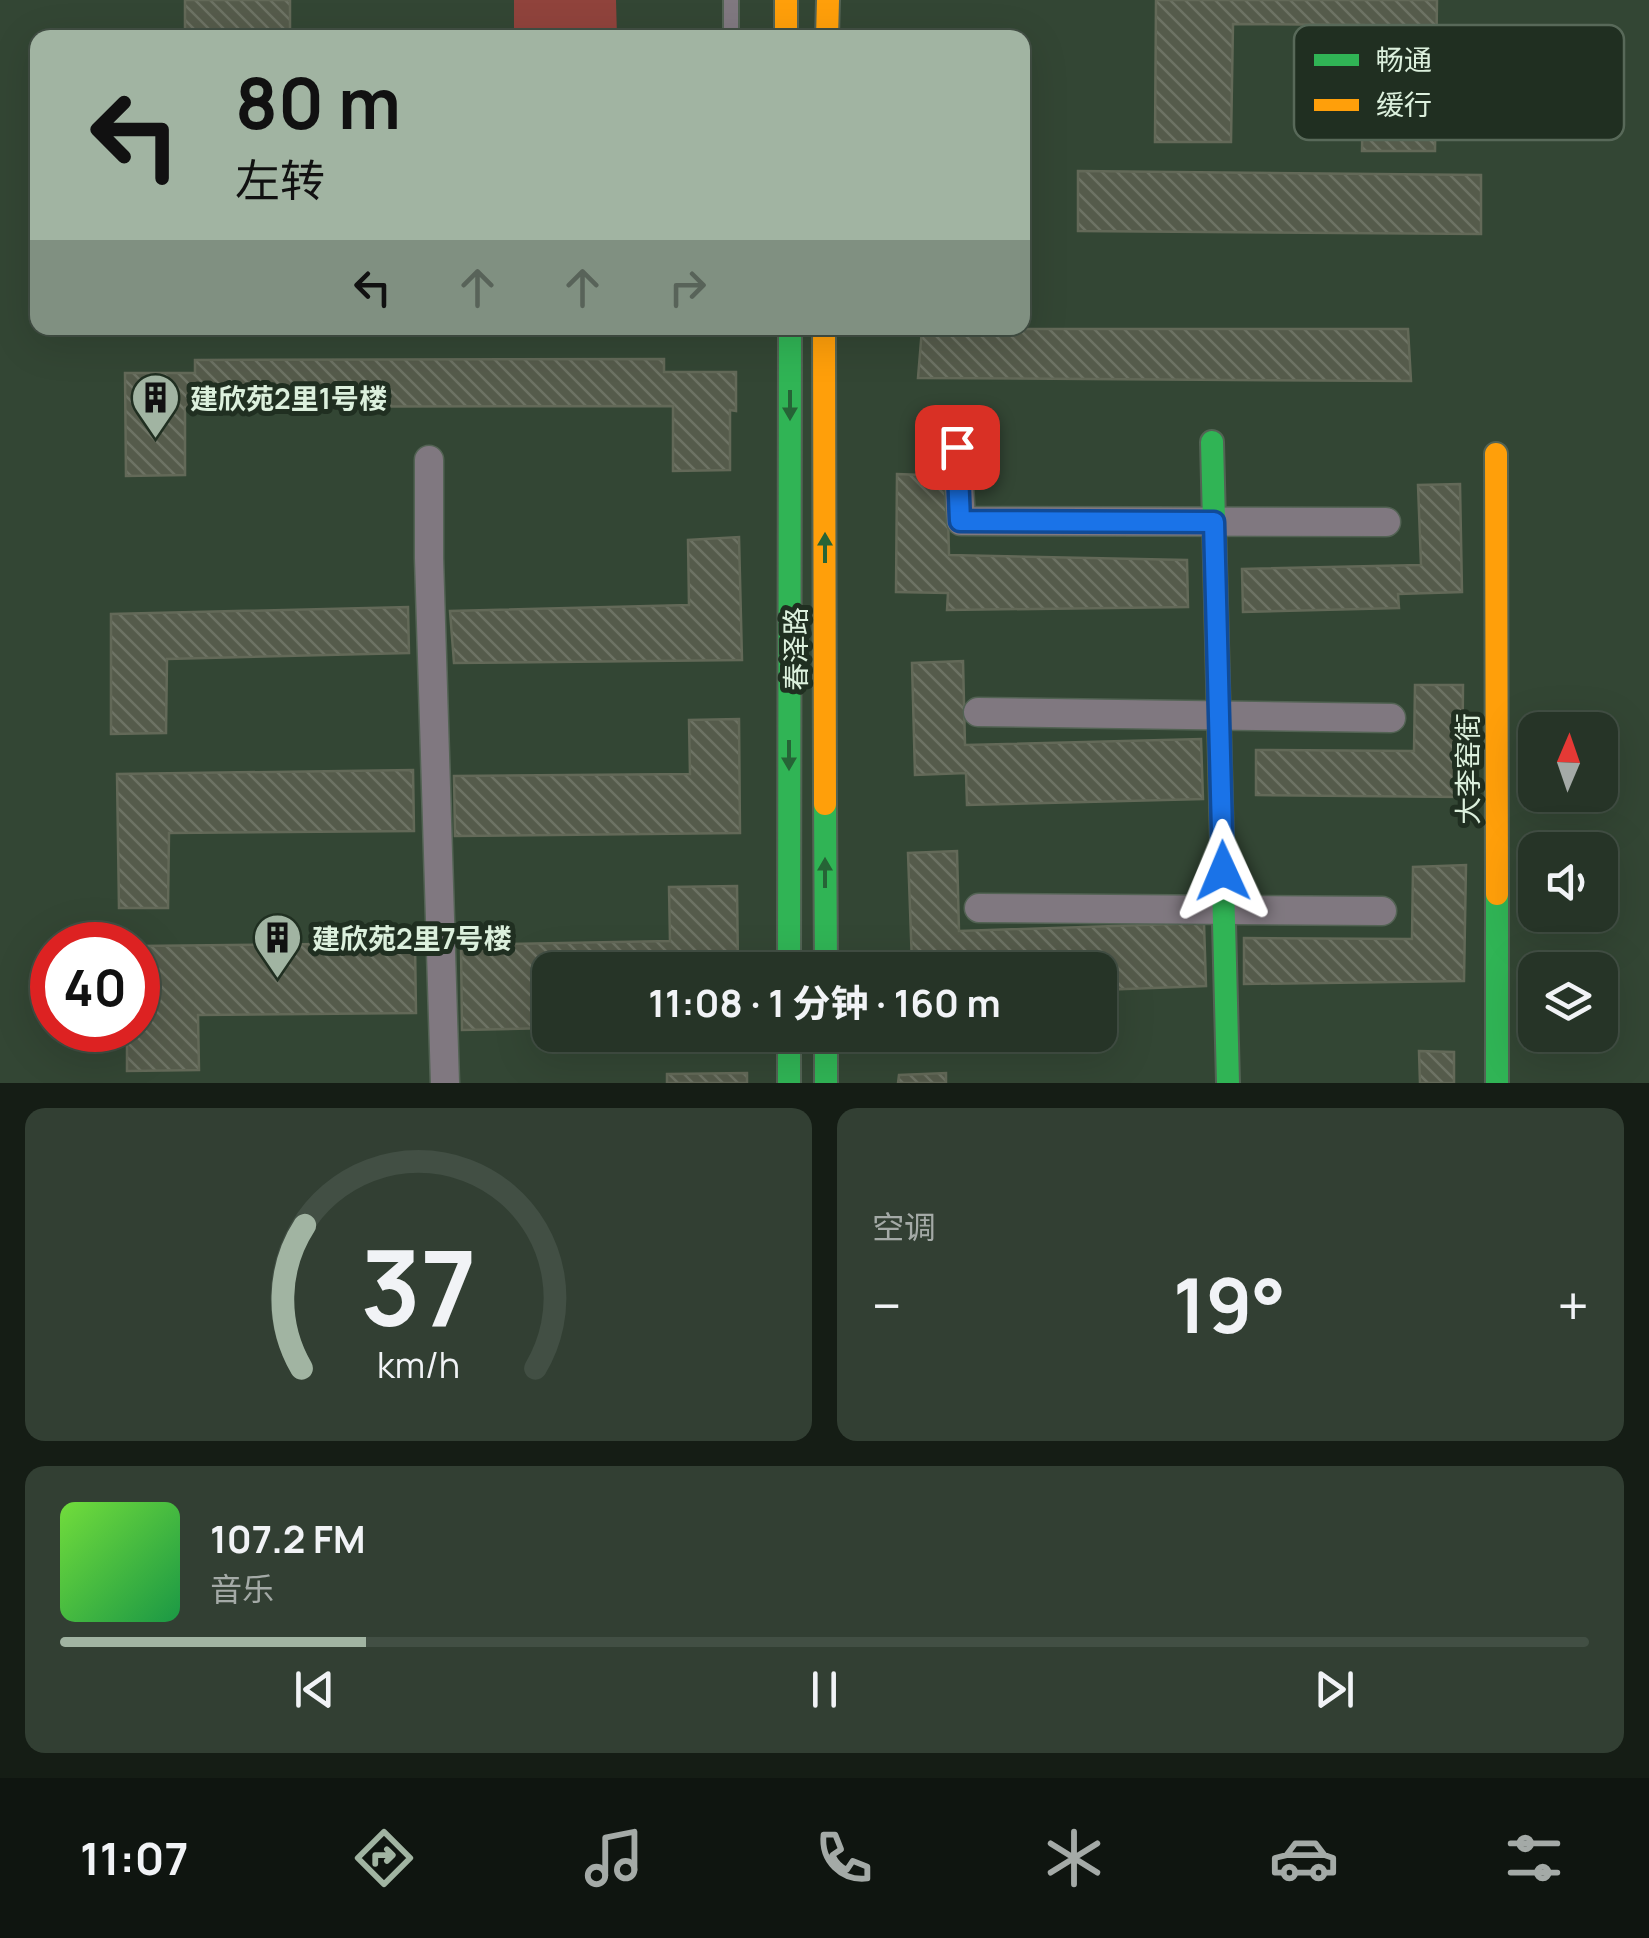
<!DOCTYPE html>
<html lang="zh">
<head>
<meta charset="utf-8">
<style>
	body { margin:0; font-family:Manrope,"Noto Sans SC",sans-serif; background:#323f33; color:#f1f3f6; height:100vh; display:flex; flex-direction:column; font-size:38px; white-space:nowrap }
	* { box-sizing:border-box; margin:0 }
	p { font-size:32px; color:#a4aaa7 }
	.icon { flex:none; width:55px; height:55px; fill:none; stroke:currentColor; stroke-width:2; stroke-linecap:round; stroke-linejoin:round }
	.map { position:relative; height:1083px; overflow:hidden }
	.side { display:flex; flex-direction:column; gap:25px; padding:25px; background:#151d15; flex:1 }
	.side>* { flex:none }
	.hud { position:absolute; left:30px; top:30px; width:1000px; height:305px; border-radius:20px; box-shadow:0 10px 40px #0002,0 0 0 2px #424f44; background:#a1b4a2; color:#111; overflow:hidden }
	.needle { width:65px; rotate:2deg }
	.controls { position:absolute; left:1518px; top:712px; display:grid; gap:20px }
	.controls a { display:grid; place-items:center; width:100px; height:100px; border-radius:20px; background:#263427; box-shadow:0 10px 40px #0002,0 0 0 2px #424f44; font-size:50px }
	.speed { position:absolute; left:30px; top:922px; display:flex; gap:20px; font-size:50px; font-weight:700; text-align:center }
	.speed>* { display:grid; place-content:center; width:130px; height:130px; border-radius:50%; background:#263427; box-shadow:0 10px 40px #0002,0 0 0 2px #424f44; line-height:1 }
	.speed .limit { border:15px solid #d22; background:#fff; color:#111 }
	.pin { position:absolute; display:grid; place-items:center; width:85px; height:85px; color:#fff; margin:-42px; border-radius:20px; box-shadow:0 5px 15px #0006 }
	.me { position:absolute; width:110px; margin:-55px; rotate:359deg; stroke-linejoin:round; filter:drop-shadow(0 0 8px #0008) }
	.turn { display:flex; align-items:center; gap:35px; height:210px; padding:0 40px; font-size:45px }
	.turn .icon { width:130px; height:130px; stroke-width:2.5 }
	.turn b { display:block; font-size:70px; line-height:85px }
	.lanes { display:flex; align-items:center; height:95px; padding:0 40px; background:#0003; justify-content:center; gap:50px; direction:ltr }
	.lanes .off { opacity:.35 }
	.big { font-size:75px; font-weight:700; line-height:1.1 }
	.side .tile { flex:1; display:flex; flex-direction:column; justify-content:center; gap:15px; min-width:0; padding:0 35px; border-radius:20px; background:#323f33 }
	.side .dial { align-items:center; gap:0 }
	.dial svg { height:260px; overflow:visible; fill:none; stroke:#424f44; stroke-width:7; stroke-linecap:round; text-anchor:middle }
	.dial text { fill:#f1f3f6; stroke:none }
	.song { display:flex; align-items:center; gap:30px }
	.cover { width:120px; height:120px; border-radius:15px; background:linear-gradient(135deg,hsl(100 70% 55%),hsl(140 70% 35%)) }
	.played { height:10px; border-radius:5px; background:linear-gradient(90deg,#a1b4a2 20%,#424f44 20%) }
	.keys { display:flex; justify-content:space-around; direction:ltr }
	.heat { display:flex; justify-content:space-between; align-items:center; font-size:55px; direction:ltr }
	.side .tiles { flex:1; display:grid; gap:25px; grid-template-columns:1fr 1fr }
	.tile:last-child { grid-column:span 2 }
	.trip { position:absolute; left:532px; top:952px; width:585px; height:100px; border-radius:20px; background:#263427; box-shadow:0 10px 40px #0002,0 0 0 2px #424f44; font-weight:700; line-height:100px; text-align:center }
	.tab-bar { display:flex; height:160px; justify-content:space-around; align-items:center; background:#0f1510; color:#a4aaa7 }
	.tab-bar .icon { width:70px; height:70px }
	.tab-bar .on { color:#a1b4a2 }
	.tab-bar b { font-size:45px; color:#f1f3f6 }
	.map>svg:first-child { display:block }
</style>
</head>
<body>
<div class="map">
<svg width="1649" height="1083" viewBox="0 0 1649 1083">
	<defs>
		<pattern id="building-back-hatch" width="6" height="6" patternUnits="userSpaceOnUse" patternTransform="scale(2.5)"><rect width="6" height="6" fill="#555b4b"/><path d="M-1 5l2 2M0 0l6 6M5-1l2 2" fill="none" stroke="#6d7364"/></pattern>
	</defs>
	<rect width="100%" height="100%" fill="#334634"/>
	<polygon fill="#90433c" points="514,0 616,0 617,37 514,37"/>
	<g fill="url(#building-back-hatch)" stroke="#636958" stroke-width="2.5">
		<rect x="185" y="0" width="105" height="38"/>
		<polygon points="1156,0 1437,0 1435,151 1362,151 1364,25 1233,24 1231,142 1155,142"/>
		<polygon points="1078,171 1481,175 1481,234 1078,231"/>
		<polygon points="922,329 1408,329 1411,381 918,378"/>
		<polygon points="664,359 664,372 736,372 736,411 730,410 730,470 673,471 673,406 185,407 185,475 126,476 125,373 195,373 195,360"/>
		<polygon points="897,474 947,476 949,555 1187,560 1188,607 947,610 948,593 896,592"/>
		<polygon points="1460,484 1462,592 1398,594 1399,608 1243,612 1242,569 1421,565 1418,485"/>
		<polygon points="739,537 742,660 454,663 450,611 689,605 688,540"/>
		<polygon points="408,607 409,653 167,659 166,733 111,734 111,614"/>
		<polygon points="963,661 965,745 1201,739 1203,799 967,805 966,773 915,775 912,663"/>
		<polygon points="1415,685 1463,685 1462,797 1256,795 1256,750 1414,751"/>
		<polygon points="739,719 740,833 455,836 454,776 690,774 689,720"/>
		<polygon points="413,770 414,831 169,833 168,908 119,908 117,774"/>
		<polygon points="957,851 959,931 1204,923 1206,986 1100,990 1100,970 969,970 969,963 912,964 908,853"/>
		<polygon points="1466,865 1464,981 1244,984 1244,938 1412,939 1413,867"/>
		<polygon points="737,886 738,970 550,970 550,1028 462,1030 461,945 670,941 669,887"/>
		<polygon points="415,943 416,1013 198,1015 199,1070 127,1071 127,1030 138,1030 138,946"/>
		<polygon points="1419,1051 1454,1052 1454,1083 1420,1083"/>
		<polygon points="747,1073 747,1083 667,1083 667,1074"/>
		<polygon points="946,1073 946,1083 898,1083 899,1075"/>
	</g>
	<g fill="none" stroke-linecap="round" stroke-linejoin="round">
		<defs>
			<polyline id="lane" points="731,38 731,0"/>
			<g id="street">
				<polyline points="957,447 961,521 1386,522"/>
				<polyline points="429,460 429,558 445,1083"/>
				<polyline points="978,712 1391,718"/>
				<polyline points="979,908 1382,911"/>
			</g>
			<g id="fast">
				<polyline points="1212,442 1228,1083"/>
				<polyline points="825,804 826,970"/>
				<polyline points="1497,894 1497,1083"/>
				<polyline points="789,970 790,328"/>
				<polyline points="789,1035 789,1083"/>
				<polyline points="826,1035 826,1083"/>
			</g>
			<g id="slow">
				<polyline points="786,0 786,38"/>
				<polyline points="827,38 828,0"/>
				<polyline points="824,328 825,804"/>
				<polyline points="1496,454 1497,894"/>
			</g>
		</defs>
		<use href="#lane" stroke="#536354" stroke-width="18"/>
		<use href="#street" stroke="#536354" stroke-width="31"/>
		<use href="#fast" stroke="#536354" stroke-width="26"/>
		<use href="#slow" stroke="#536354" stroke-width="26"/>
		<use href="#lane" stroke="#807880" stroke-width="14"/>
		<use href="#street" stroke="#807880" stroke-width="28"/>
		<use href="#fast" stroke="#30b455" stroke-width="22"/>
		<use href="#slow" stroke="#ff9f0a" stroke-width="22"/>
	</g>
	<defs><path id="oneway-solid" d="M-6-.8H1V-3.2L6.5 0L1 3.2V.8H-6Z" transform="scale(2.5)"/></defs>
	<g fill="#266436">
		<use href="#oneway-solid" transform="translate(790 405) rotate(90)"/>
		<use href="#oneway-solid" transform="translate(825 548) rotate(-90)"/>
		<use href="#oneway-solid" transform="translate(789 755) rotate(90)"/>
		<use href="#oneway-solid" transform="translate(825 873) rotate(-90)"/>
	</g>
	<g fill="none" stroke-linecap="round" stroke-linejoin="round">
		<defs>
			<polyline id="route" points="957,447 960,521 1214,522 1223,871"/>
		</defs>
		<use href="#route" stroke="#114b97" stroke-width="25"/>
		<use href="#route" stroke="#1a73e8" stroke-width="18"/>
	</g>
	<defs>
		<symbol id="building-pin" viewBox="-11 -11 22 30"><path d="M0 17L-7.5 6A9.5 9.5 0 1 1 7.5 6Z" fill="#a1b4a2" stroke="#202f21"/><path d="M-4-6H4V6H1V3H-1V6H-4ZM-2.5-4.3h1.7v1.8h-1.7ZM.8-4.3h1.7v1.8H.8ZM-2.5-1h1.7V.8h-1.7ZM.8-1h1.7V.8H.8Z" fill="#111"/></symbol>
	</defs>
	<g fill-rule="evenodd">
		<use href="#building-pin" x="128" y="370" width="55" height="75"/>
		<use href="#building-pin" x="250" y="910" width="55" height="75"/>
	</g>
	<g text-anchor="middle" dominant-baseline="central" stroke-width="10" stroke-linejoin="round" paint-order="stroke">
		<g font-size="28" font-weight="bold" fill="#dcf0dd" stroke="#202f21" text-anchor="start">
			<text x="190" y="398">建欣苑2里1号楼</text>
			<text x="312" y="938">建欣苑2里7号楼</text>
		</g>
		<g font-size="28" fill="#dcf0dd" stroke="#202f21">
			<text transform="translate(795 649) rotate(-90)">春泽路</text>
			<text transform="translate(1467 769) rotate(-90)">大李窑街</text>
		</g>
	</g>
	<rect x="1294" y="25" width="330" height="115" rx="15" fill="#202f21" stroke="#586959" stroke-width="2.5"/>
	<rect x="1314" y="54" width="45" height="12" fill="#30b455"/>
	<rect x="1314" y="99" width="45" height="12" fill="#ff9f0a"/>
	<g font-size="28" fill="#dcf0dd">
		<text x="1376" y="70">畅通</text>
		<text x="1376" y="115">缓行</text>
	</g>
</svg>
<div class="controls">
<a><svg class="needle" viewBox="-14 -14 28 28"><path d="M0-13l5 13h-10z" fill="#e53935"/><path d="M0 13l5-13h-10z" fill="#a4aaa7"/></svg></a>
<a><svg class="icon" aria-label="sound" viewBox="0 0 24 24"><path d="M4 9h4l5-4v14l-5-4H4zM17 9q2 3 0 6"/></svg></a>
<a><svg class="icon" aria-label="layers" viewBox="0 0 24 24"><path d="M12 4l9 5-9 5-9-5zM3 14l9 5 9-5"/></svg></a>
</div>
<div class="speed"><div class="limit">40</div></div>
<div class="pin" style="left:957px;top:447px;background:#d93025"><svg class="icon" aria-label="arrive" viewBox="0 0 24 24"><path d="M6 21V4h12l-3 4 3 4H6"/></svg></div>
<svg class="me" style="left:1223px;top:871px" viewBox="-20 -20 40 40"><path d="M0-17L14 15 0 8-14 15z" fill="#1a73e8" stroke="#fff" stroke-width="4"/></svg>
<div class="trip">11:08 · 1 分钟 · 160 m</div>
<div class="hud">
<div class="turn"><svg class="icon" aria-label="left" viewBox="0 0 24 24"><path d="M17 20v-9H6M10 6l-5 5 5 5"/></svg><div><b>80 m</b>左转</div></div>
<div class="lanes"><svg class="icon" aria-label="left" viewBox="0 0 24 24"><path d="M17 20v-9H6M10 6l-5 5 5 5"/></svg><svg class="icon off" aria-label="ahead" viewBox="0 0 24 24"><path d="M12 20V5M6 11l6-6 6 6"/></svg><svg class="icon off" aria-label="ahead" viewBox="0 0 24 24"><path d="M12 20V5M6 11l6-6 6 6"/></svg><svg class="icon off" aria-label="right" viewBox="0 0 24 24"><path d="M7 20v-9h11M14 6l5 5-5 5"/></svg></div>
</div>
</div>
<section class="side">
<div class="tiles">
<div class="tile dial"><svg viewBox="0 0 100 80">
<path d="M14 69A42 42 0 1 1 86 69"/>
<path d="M14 69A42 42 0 0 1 15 25" stroke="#a1b4a2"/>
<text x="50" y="56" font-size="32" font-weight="700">37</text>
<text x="50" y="72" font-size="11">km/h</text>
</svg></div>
<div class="tile"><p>空调</p>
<div class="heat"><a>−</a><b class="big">19°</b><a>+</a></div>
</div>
<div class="tile">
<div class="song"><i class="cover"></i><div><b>107.2 FM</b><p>音乐</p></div></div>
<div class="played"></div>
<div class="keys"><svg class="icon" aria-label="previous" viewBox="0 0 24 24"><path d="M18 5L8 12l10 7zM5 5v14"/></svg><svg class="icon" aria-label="pause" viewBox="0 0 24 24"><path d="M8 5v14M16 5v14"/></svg><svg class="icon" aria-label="next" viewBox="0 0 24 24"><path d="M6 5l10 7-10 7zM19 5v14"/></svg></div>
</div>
</div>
</section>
<nav class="tab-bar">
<b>11:07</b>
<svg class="icon on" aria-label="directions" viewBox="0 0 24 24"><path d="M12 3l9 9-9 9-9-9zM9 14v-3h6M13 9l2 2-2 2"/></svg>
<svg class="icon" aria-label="music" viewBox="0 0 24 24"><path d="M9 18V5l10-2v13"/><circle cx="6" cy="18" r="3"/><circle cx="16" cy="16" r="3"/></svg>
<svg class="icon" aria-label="phone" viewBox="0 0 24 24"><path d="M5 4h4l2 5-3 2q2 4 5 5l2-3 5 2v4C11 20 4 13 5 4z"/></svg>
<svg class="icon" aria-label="climate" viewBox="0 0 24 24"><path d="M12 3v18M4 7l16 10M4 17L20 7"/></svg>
<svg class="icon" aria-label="car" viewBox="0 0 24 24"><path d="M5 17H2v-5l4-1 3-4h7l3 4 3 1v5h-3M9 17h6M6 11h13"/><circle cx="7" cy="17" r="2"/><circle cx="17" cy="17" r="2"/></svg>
<svg class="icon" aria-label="filters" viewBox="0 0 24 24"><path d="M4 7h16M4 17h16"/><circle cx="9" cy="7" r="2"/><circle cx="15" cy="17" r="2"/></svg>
</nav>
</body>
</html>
